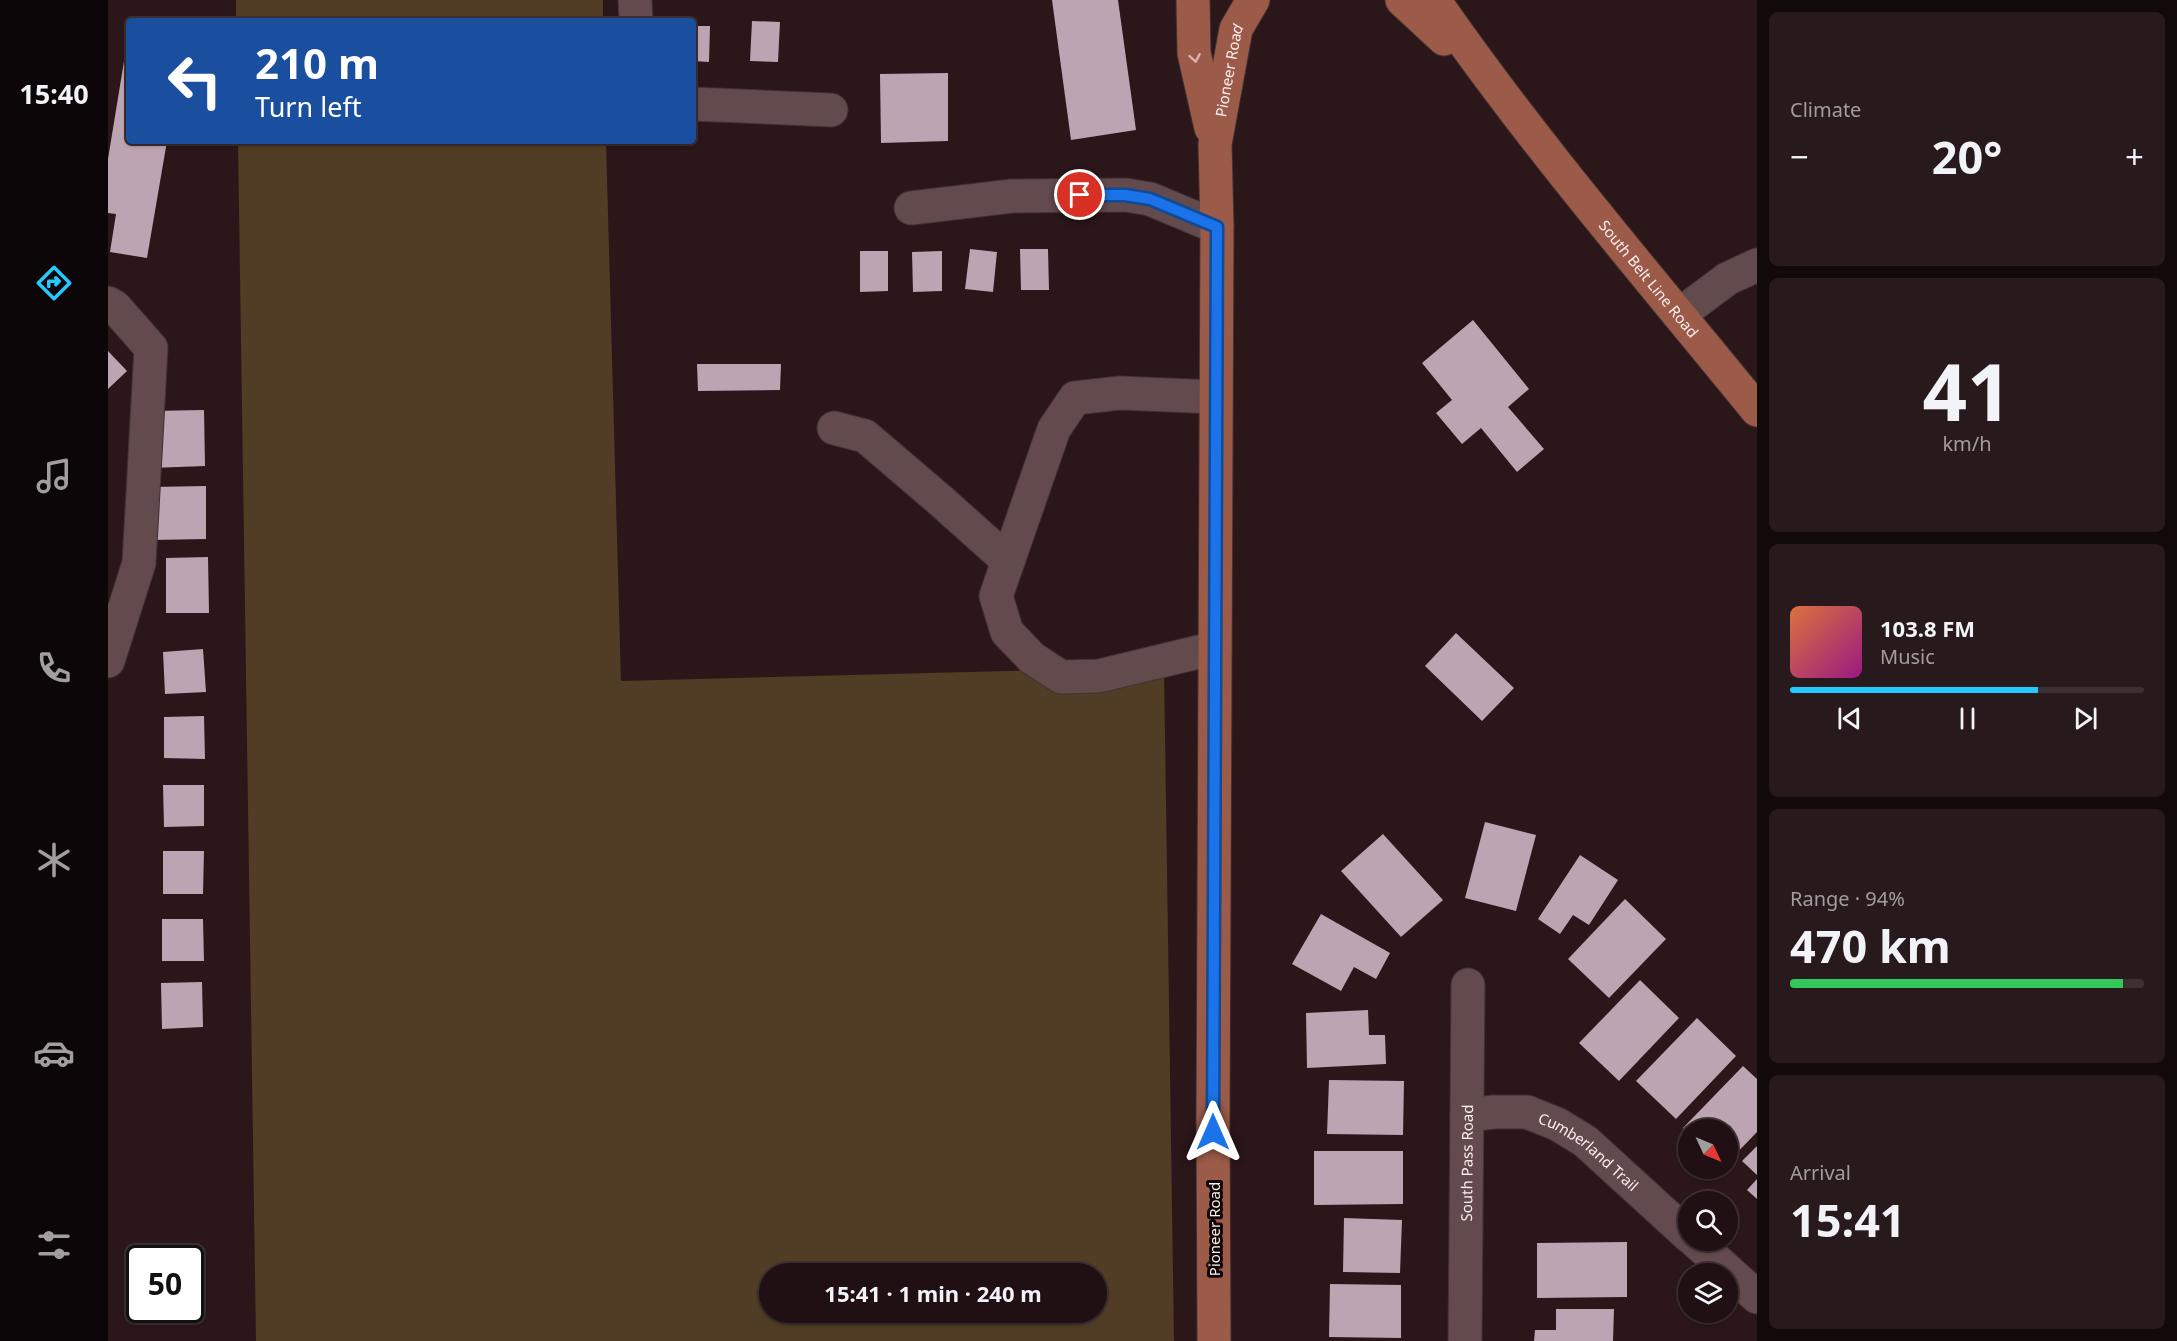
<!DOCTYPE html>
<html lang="en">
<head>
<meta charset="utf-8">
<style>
	body { margin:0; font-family:"Noto Sans",sans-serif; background:#28191c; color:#f1f3f6; height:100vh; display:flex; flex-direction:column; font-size:22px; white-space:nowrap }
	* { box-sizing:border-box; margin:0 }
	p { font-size:20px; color:#a29da0 }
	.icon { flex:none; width:33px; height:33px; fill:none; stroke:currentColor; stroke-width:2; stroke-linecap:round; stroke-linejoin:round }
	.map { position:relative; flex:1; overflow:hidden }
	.drawer { display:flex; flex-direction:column; gap:12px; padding:12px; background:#12090a; width:420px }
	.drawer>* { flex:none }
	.top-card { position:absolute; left:18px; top:18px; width:570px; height:126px; border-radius:6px; box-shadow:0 2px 4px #0004,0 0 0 2px #3d3033; background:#1a4fa0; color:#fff; overflow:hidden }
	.needle { width:39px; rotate:134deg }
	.controls { position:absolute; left:1570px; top:1119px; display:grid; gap:12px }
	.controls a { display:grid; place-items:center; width:60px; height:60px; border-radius:50%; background:#201013; box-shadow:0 2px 4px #0004,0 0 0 2px #3d3033; font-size:30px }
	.speed { position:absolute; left:18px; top:1245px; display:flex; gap:12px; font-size:30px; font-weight:700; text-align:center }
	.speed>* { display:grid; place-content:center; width:78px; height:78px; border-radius:50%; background:#201013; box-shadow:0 2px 4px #0004,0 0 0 2px #3d3033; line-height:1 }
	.speed .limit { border:3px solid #111; border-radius:9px; background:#fff; color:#111 }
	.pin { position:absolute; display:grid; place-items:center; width:51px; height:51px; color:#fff; margin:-26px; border:3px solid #fff; border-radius:50%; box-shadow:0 2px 6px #0007 }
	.me { position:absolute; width:66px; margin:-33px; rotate:0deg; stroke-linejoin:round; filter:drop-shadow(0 0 4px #0008) }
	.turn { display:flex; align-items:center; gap:21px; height:126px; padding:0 30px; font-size:27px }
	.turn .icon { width:78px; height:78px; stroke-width:2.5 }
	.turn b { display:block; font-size:42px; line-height:51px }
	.big { font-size:45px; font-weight:700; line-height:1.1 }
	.drawer .widget { flex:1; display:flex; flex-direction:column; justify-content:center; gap:9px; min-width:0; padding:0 21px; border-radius:9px; background:#28191c }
	.drawer .dial { align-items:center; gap:0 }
	.dial b { font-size:78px; line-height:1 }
	.song { display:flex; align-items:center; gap:18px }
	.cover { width:72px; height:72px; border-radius:9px; background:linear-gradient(135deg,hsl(20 70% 55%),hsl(310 70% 35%)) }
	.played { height:6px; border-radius:3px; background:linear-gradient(90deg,#25c9fe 70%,#3d3033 70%) }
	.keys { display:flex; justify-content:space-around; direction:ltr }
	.heat { display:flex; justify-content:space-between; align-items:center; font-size:33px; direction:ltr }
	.charge { height:9px; border-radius:4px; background:linear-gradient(90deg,#34c759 94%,#3d3033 0) }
	.trip { position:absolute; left:651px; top:1263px; width:348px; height:60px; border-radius:30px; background:#201013; box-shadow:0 2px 4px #0004,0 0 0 2px #3d3033; font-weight:700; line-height:60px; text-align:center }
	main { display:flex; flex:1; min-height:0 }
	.dock { display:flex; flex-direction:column; width:108px; justify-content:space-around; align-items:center; background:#0d0608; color:#a29da0 }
	.dock .icon { width:42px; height:42px }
	.dock .on { color:#25c9fe }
	.dock b { font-size:27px; color:#f1f3f6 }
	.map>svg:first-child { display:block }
</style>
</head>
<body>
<main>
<nav class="dock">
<b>15:40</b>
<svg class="icon on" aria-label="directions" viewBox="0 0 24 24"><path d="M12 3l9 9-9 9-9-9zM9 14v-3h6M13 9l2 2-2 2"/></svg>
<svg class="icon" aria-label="music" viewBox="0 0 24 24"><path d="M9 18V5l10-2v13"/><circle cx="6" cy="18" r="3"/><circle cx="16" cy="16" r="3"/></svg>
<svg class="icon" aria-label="phone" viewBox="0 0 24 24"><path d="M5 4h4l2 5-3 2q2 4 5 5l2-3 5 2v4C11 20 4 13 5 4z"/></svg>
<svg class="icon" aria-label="climate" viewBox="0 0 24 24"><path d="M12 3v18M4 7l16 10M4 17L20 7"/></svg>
<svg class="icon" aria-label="car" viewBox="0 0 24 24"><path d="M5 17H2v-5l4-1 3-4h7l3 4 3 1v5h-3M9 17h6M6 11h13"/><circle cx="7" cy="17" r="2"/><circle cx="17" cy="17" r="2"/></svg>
<svg class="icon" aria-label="filters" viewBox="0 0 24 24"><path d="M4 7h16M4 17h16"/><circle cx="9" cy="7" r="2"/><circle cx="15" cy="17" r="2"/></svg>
</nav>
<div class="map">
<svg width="1649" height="1341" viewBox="0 0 1649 1341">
	<rect width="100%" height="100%" fill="#2b1619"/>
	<g fill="#513c25" fill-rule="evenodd">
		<rect x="128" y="0" width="367" height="21"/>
		<path d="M130,141H498L513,681L1056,667L1066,1341H148ZM662,1274H988V1312H662Z"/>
	</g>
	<g fill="#bca4b2">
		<polygon points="944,0 1010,0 1028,130 963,140"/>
		<polygon points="644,21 672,22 670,62 642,61"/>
		<polygon points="585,26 602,26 601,62 585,61"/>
		<polygon points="18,49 21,50 21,141 59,141 39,258 2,252 8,214 0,213 0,159"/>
		<polygon points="840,73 840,141 773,143 772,74"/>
		<polygon points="862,249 889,252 885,292 857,289"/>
		<polygon points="912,249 940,249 941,290 913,290"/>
		<polygon points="752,251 780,251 780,291 752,292"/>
		<polygon points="834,251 834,291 805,292 804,252"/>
		<polygon points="1365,320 1421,389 1400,407 1436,449 1409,472 1373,428 1354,444 1328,413 1344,400 1314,363"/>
		<polygon points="0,351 19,371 0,389"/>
		<polygon points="589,364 673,364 672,390 590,391"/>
		<polygon points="96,410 97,466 43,468 42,411"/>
		<polygon points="98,486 98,539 44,540 43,487"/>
		<polygon points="100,557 101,613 58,613 58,558"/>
		<polygon points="1348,633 1406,688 1374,721 1317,666"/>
		<polygon points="95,649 98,692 57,694 55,652"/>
		<polygon points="96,716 97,759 56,758 56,717"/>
		<polygon points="55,785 96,785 96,826 56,827"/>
		<polygon points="1377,822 1428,835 1408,911 1357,898"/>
		<polygon points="1275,834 1335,900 1293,937 1233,871"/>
		<polygon points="55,851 96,851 95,894 55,894"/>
		<polygon points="1472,855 1510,880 1481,925 1465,915 1452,934 1430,919"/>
		<polygon points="1517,899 1558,939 1501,998 1460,959"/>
		<polygon points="1213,914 1282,953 1268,979 1246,967 1233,991 1184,964"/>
		<polygon points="54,919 95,919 96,961 54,961"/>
		<polygon points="1532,980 1571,1018 1511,1081 1471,1043"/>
		<polygon points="94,982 95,1027 54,1029 53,983"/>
		<polygon points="1260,1010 1261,1035 1277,1035 1278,1064 1199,1068 1198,1013"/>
		<polygon points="1589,1018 1628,1056 1568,1119 1528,1081"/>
		<polygon points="1635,1066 1649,1079 1649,1132 1620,1162 1620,1130 1581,1130 1581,1134 1575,1128"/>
		<polygon points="1221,1080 1296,1081 1295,1135 1219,1134"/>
		<polygon points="1649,1146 1649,1175 1634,1161"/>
		<polygon points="1206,1151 1295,1151 1295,1204 1206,1205"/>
		<polygon points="1649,1179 1649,1199 1639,1190"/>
		<polygon points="1236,1218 1294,1220 1292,1273 1235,1272"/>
		<polygon points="1519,1242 1519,1297 1429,1298 1429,1243"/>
		<polygon points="1222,1284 1293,1285 1293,1338 1221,1337"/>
		<polygon points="1448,1309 1506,1309 1505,1341 1426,1341 1427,1330 1448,1330"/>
	</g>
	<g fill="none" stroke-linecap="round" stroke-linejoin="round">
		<defs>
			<g id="minor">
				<polyline points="527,0 528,21"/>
				<polyline points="585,104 723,110"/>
				<polyline points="803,208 904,196 1018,195 1042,199 1109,227"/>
				<polyline points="0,303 7,307 43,348 31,563 0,661"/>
				<polyline points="1571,315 1619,279 1649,265"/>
				<polyline points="726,428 757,436 832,500 900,561"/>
				<polyline points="1107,648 991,676 953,677 924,658 899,632 888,596 946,429 967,398 1012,393 1108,397"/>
				<path id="s1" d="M1359,1115L1386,1112H1419L1449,1124L1477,1141L1581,1236"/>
				<polyline points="1586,1240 1649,1297"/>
				<path id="s2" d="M1357,1341L1360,985"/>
			</g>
			<g id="major">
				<polyline points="1085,0 1086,53 1103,128"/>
				<polyline points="1294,0 1336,39"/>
				<path id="s3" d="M1326,0C1425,143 1539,275 1649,410"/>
				<path id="s4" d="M1106,1341L1105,1120L1109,227L1107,144L1128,29L1145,0"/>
			</g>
		</defs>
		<use href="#minor" stroke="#413234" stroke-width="35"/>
		<use href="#major" stroke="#413234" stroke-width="35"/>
		<use href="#minor" stroke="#634a4c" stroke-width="33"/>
		<use href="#major" stroke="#9b5b48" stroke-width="33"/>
	</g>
	<defs><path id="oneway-chevron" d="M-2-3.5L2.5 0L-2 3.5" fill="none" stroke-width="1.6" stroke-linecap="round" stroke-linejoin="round" transform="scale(1.5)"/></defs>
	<use stroke="#d6b3ac" href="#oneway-chevron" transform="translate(1087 58) rotate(80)"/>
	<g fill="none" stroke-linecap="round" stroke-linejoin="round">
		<defs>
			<polyline id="route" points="972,195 1017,195 1042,199 1109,227 1105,1132"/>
		</defs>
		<use href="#route" stroke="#114b97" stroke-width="15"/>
		<use href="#route" stroke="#1a73e8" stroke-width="10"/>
	</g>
	<g text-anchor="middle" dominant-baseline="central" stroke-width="6" stroke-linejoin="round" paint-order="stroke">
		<g font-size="15" fill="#fdedef" stroke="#0d0506">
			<text stroke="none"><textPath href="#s4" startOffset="1272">Pioneer Road</textPath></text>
			<text stroke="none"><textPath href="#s3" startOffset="352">South Belt Line Road</textPath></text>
			<text stroke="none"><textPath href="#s1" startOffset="134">Cumberland Trail</textPath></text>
			<text stroke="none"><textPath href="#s2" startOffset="178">South Pass Road</textPath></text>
			<text transform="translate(1106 1229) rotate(-90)">Pioneer Road</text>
		</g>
	</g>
</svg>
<div class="controls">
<a><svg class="needle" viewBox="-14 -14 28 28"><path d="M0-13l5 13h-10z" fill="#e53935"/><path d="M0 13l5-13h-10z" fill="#a29da0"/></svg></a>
<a><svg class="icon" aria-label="search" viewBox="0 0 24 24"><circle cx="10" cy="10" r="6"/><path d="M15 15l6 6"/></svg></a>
<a><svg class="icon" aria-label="layers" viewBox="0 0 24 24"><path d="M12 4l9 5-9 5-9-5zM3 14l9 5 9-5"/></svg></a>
</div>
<div class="speed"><div class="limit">50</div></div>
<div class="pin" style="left:972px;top:195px;background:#d93025"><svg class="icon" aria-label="arrive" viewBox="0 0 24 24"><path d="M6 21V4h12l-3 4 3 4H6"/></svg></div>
<svg class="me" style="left:1105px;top:1132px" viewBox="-20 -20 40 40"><path d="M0-17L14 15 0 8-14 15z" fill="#1a73e8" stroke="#fff" stroke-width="4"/></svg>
<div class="trip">15:41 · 1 min · 240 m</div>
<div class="top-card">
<div class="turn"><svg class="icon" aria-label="left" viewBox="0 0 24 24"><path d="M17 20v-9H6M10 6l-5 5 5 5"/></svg><div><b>210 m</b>Turn left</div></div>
</div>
</div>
<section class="drawer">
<div class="widget"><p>Climate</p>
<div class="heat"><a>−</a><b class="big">20°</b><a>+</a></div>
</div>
<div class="widget dial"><b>41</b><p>km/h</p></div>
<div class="widget">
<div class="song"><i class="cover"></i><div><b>103.8 FM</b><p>Music</p></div></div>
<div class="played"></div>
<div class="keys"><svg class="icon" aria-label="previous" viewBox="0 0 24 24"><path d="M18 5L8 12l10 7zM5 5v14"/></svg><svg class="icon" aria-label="pause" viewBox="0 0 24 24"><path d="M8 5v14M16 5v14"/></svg><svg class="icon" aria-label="next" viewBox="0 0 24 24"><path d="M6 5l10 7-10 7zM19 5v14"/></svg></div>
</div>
<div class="widget"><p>Range · 94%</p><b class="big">470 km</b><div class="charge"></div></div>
<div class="widget"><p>Arrival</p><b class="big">15:41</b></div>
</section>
</main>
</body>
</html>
